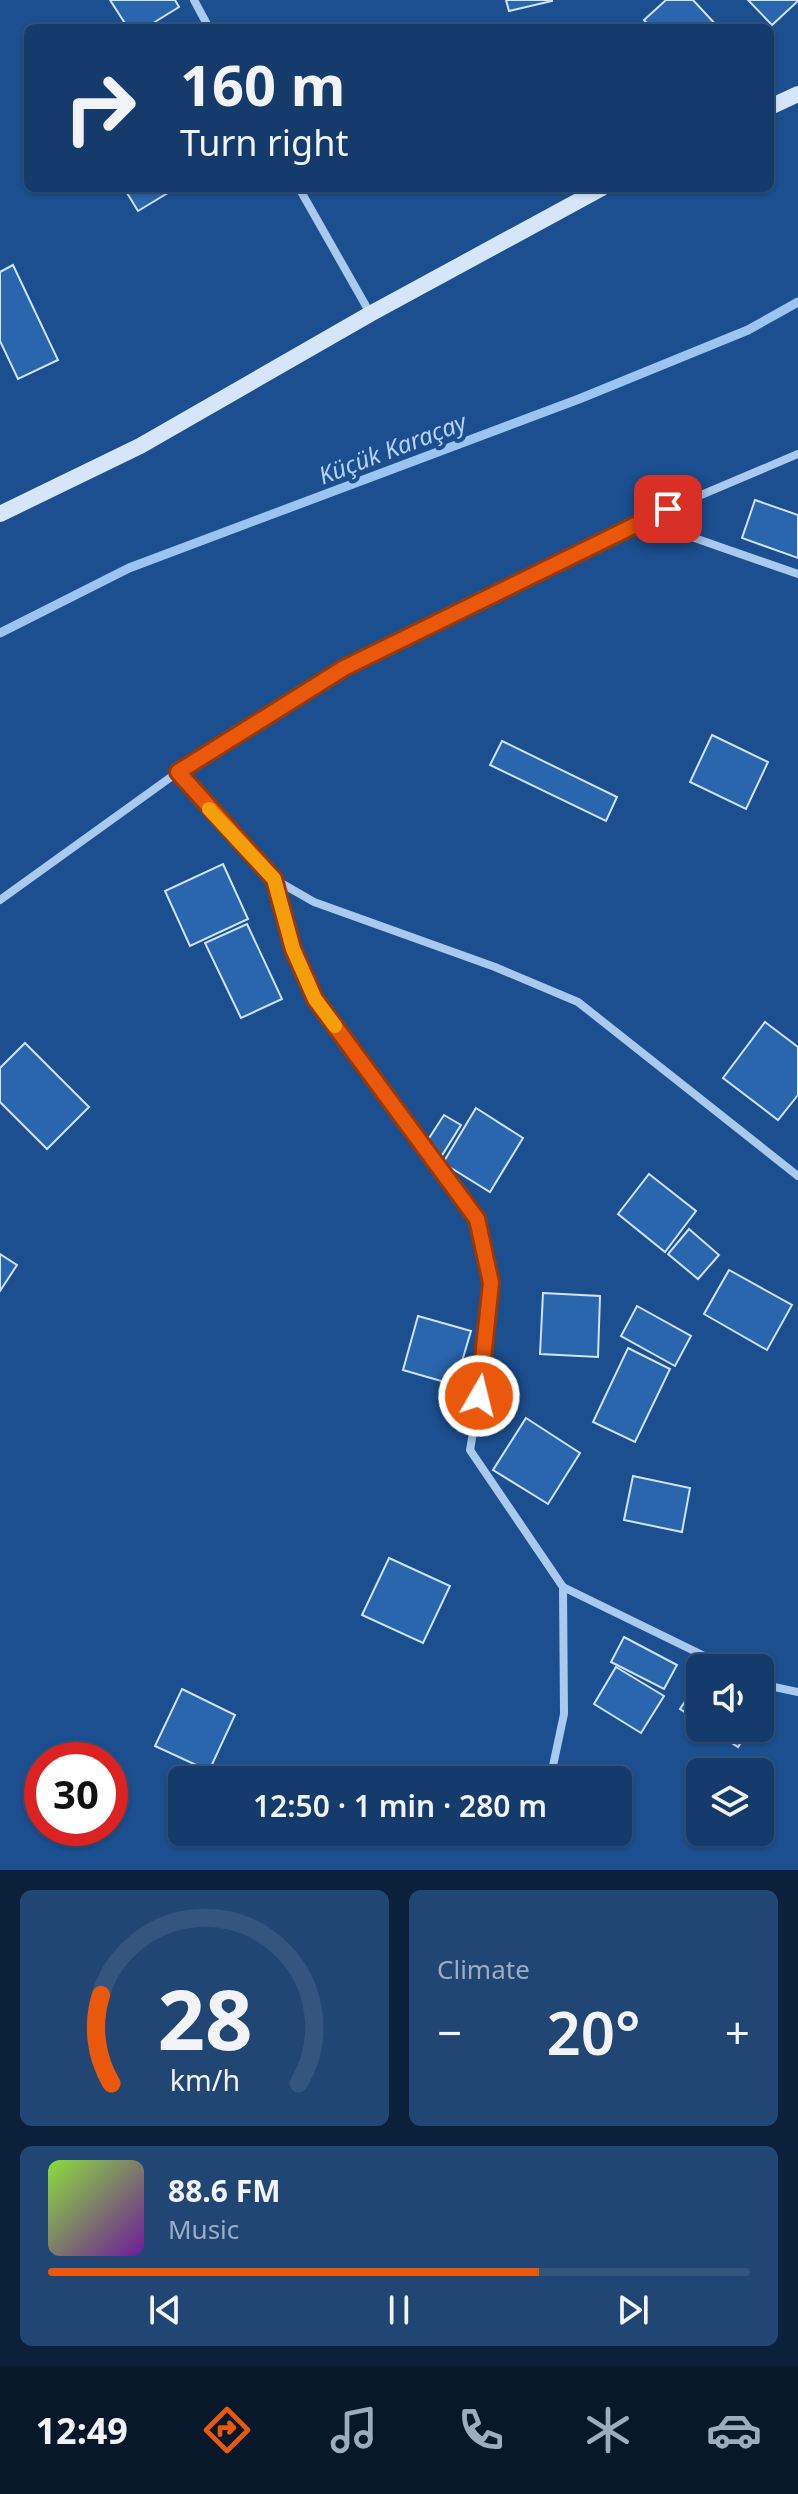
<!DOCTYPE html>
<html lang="en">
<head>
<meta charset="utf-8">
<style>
	body { margin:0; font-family:"Noto Sans",sans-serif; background:#214673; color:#f1f3f6; height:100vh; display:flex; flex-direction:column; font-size:30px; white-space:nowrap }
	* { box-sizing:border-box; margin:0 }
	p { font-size:26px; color:#9dadc1 }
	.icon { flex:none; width:44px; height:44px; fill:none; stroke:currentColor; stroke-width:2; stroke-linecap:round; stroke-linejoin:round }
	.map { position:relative; height:1870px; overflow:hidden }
	.panel { display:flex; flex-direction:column; gap:20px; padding:20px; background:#0b203b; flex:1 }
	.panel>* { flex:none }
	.hud { position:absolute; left:24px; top:24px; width:750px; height:168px; border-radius:12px; box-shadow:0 2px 6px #0004,0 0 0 2px #33557e; background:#143b6b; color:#f1f3f6; overflow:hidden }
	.controls { position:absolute; left:686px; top:1654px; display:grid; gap:16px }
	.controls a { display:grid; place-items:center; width:88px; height:88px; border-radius:12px; background:#143b6b; box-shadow:0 2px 6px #0004,0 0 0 2px #33557e; font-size:40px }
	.speed { position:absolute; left:24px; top:1742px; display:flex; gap:16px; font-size:40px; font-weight:700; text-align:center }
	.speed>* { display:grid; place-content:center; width:104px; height:104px; border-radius:50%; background:#143b6b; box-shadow:0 2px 6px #0004,0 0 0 2px #33557e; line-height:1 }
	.speed .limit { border:12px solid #d22; background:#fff; color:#111 }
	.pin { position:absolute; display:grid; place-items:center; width:68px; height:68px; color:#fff; margin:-34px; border-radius:16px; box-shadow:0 4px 12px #0006 }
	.me { position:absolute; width:88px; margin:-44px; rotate:8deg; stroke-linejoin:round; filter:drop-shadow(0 0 6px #0008) }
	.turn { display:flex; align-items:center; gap:28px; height:168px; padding:0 24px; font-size:36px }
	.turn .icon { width:104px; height:104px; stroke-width:2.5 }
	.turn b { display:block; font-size:56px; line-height:68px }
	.big { font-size:60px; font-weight:600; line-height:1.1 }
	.panel .tile { flex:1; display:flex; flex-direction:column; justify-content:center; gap:12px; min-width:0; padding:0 28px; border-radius:12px; background:#214673 }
	.panel .dial { align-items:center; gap:0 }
	.dial svg { height:208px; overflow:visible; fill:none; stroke:#33557e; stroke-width:7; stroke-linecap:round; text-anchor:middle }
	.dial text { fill:#f1f3f6; stroke:none }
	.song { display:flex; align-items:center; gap:24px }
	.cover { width:96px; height:96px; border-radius:12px; background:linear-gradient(135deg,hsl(90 70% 55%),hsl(280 70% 35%)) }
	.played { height:8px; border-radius:4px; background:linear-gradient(90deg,#ea580c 70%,#33557e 70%) }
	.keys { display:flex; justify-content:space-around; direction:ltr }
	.heat { display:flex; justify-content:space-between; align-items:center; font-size:44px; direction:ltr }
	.panel .tiles { flex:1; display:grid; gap:20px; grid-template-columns:1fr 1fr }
	.tile:last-child { grid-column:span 2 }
	.trip { position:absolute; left:168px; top:1766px; width:464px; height:80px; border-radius:12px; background:#143b6b; box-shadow:0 2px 6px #0004,0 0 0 2px #33557e; font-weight:600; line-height:80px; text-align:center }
	.menu { display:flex; height:128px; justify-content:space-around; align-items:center; background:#08182b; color:#9dadc1 }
	.menu .icon { width:56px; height:56px }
	.menu .active { color:#ea580c }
	.menu b { font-size:36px; color:#f1f3f6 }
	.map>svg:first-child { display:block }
</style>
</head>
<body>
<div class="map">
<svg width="798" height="1870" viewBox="0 0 798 1870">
	<rect width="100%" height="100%" fill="#1b4f8f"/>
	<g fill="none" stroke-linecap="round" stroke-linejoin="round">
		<polyline stroke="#9cc4f0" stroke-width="9" points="0,633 129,568 579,399 748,330 798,302"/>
	</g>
	<g fill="#2a66ad" stroke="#cfe3fa" stroke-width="2">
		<polygon points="110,0 175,0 179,7 145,28 128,28"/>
		<polygon points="506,0 552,0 552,1 509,11"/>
		<polygon points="666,0 693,0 719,28 651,28 644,20"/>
		<polygon points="748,0 798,0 798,1 772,25"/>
		<polygon points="124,188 176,188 138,211"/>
		<polygon points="13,265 58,360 18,379 0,341 0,272"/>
		<polygon points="755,500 798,515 798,558 742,538"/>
		<polygon points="712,735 768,762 746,809 690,782"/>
		<polygon points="502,741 617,797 606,821 490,765"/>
		<polygon points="223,864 248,919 190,946 165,891"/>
		<polygon points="247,924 282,999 241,1018 205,943"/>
		<polygon points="765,1022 798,1047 798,1095 778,1120 723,1078"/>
		<polygon points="25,1043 89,1107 47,1149 0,1102 0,1068"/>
		<polygon points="476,1108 523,1138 490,1192 443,1163"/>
		<polygon points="444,1115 461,1125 441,1157 424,1146"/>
		<polygon points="649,1174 696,1211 665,1252 618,1214"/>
		<polygon points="689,1229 719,1255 698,1279 668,1254"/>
		<polygon points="0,1254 17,1265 0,1291"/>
		<polygon points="729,1270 792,1305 767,1350 704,1314"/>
		<polygon points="543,1293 600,1296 598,1357 540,1354"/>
		<polygon points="637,1306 691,1336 675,1366 621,1336"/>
		<polygon points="418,1316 471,1331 455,1385 403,1370"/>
		<polygon points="628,1348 670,1369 635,1442 593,1422"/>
		<polygon points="526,1418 580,1453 548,1504 493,1470"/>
		<polygon points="633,1476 690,1488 682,1532 624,1520"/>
		<polygon points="389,1558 450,1586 423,1643 362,1615"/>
		<polygon points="624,1637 677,1665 664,1689 611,1662"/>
		<polygon points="616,1667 664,1696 641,1733 594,1704"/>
		<polygon points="700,1679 700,1722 680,1709"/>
		<polygon points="182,1689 235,1715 209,1771 155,1746"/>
		<polygon points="709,1728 750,1728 738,1747"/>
	</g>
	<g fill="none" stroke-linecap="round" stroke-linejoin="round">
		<g stroke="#a9c9ee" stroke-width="8">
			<polyline points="194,0 209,28"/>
			<polyline points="299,188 370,313"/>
			<polyline points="643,520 798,574"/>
			<polyline points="178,772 274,879 314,902 495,967 578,1002 798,1176"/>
			<polyline points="274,879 293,949 315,999 477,1219 491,1283 484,1368 470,1450 563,1587 729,1668"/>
			<polyline points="0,900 178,772 344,668 642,520 798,454"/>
			<polyline points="760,1684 798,1692"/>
			<polyline points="550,1780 564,1714 563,1587"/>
		</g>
		<g stroke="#d6e6fa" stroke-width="16">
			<polyline points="770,107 798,94"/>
			<polyline points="0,514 140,446 370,314 602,188"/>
		</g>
	</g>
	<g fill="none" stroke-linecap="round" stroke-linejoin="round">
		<defs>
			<polyline id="route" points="479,1396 491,1283 477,1219 315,999 293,949 274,879 178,772 344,668 668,509"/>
		</defs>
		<use href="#route" stroke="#983908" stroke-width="20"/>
		<use href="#route" stroke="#ea580c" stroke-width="14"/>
		<polyline stroke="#f59e0b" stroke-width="14" points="209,809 274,879 293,949 315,999 335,1026"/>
	</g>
	<g text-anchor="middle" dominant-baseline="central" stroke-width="8" stroke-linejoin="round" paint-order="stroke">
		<g font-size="24" font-style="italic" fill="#b5d3f5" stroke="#1b4f8f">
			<text transform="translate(392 448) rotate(-21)">Küçük Karaçay</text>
		</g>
	</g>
</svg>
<div class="controls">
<a><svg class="icon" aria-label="sound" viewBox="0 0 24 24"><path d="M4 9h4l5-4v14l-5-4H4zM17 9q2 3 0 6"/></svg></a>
<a><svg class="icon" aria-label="layers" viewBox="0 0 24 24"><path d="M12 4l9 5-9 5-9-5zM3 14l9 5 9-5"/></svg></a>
</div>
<div class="speed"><div class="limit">30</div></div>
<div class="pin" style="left:668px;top:509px;background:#d93025"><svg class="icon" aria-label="arrive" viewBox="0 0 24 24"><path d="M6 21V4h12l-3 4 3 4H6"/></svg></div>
<svg class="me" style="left:479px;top:1396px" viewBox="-20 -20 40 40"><circle r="17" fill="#ea580c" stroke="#fff" stroke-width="3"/><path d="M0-11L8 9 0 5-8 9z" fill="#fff"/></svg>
<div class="trip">12:50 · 1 min · 280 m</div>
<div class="hud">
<div class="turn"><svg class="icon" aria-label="right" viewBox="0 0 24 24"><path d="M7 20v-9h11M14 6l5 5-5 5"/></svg><div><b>160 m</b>Turn right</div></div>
</div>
</div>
<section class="panel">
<div class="tiles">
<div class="tile dial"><svg viewBox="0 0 100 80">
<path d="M14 69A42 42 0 1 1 86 69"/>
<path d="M14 69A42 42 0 0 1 10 35" stroke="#ea580c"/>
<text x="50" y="56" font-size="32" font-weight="700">28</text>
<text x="50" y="72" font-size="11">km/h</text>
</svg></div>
<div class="tile"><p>Climate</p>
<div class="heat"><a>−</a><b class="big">20°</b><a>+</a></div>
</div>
<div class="tile">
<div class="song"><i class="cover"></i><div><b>88.6 FM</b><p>Music</p></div></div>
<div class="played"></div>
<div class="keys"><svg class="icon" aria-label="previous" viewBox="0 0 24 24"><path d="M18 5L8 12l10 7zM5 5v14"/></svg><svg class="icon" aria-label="pause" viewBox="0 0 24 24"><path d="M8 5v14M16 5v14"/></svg><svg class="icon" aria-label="next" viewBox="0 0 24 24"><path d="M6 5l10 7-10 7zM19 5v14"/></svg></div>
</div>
</div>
</section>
<nav class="menu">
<b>12:49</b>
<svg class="icon active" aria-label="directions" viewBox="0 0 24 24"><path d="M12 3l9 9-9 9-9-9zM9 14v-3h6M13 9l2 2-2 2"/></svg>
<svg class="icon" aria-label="music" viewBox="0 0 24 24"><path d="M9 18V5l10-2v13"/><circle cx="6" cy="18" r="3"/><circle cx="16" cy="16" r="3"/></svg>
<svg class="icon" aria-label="phone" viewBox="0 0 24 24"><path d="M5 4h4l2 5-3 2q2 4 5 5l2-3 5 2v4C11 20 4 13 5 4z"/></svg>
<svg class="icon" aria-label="climate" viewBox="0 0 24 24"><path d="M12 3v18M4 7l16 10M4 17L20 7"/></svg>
<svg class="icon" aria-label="car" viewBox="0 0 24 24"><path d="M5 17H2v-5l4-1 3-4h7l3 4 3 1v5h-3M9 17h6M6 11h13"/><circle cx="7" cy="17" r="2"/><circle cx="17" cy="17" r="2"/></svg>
</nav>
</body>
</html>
